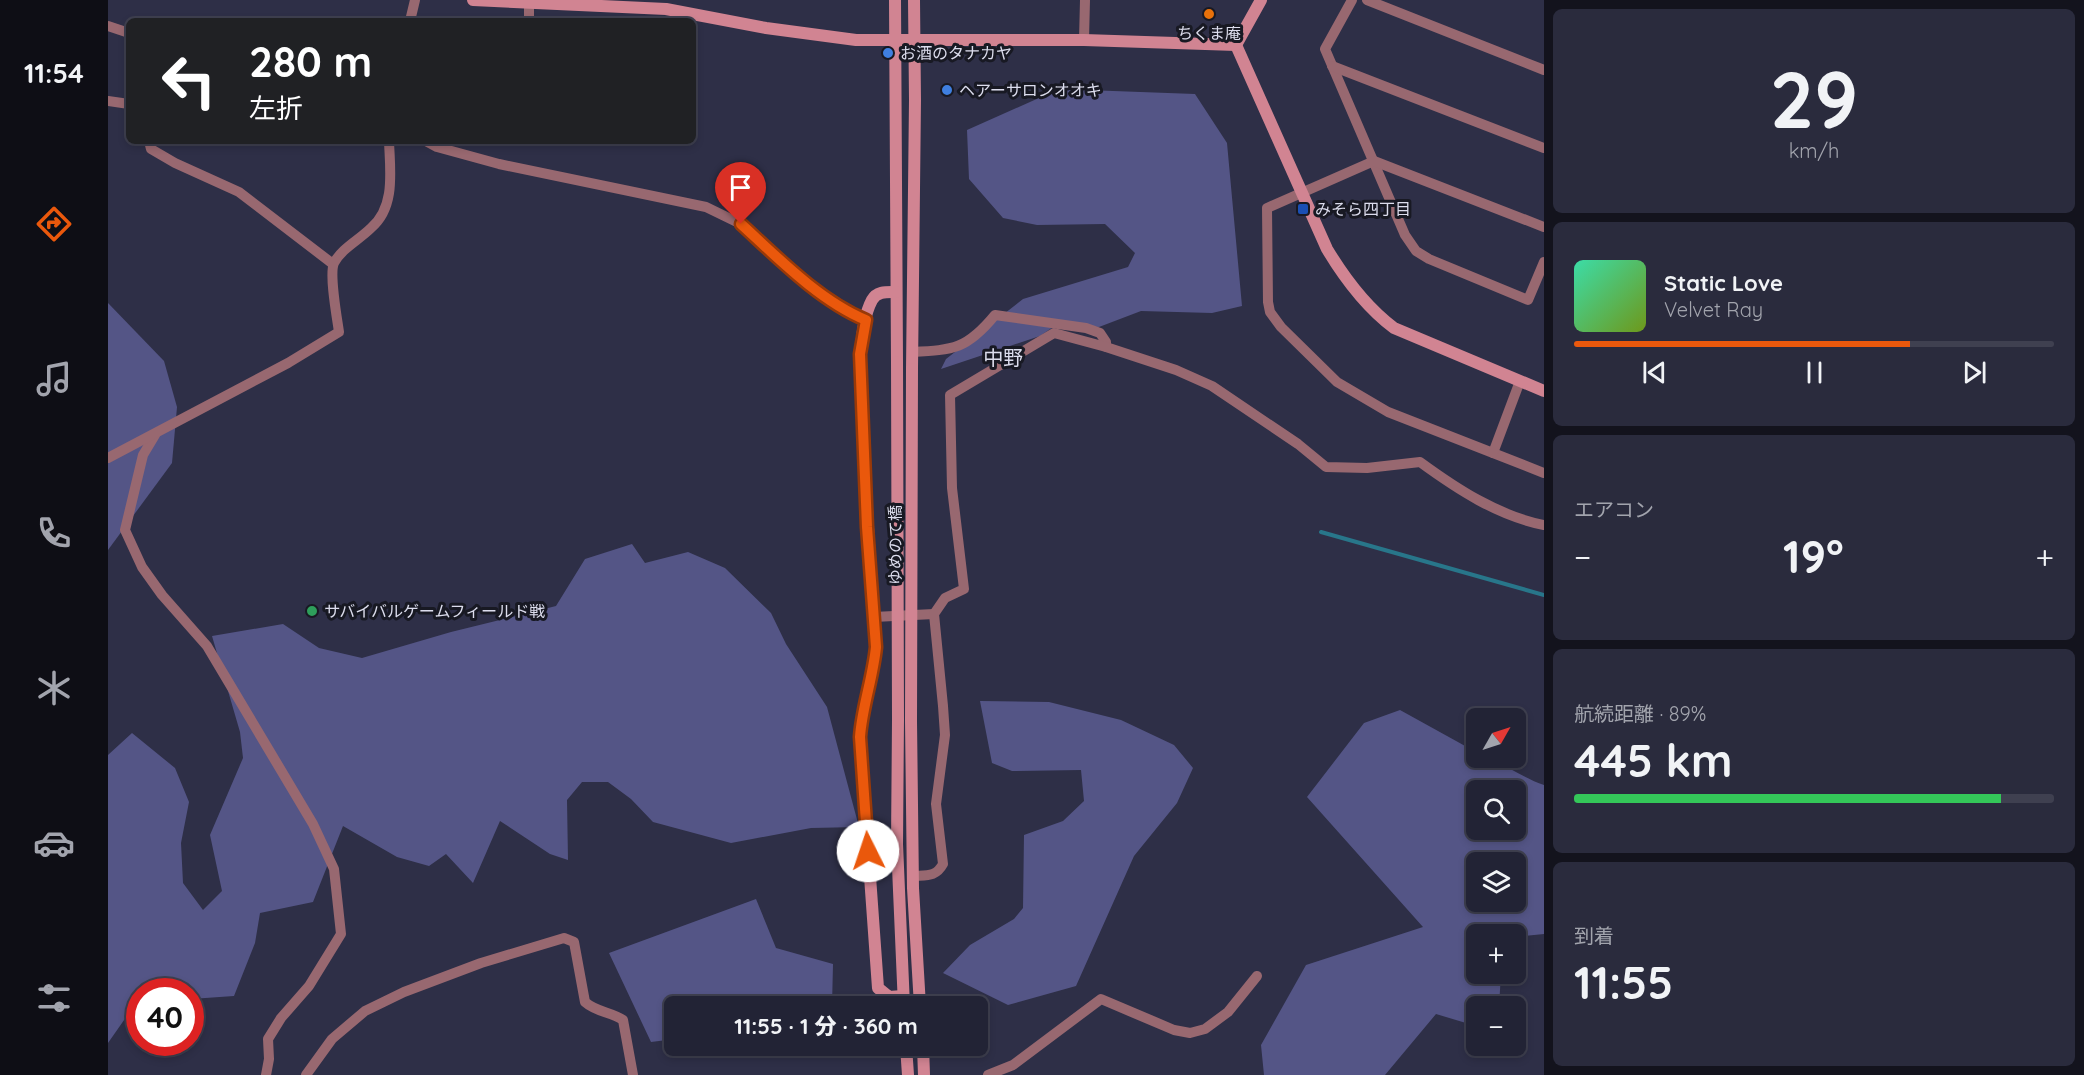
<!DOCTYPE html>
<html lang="ja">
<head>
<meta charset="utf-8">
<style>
	body { margin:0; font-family:Quicksand,"Noto Sans JP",sans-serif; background:#2a2b3d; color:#f1f3f6; height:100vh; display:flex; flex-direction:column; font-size:22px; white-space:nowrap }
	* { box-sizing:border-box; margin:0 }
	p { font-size:20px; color:#a2a4ad }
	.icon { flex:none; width:33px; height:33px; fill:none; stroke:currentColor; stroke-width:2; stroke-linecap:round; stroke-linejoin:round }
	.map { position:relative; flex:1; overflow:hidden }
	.details { display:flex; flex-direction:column; gap:9px; padding:9px; background:#13131d; width:540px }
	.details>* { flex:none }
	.banner { position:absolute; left:18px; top:18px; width:570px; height:126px; border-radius:9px; box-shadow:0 3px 9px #0003,0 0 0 2px #3f4050; background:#202124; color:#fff; overflow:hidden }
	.needle { width:39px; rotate:51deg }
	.tools { position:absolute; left:1358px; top:708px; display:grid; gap:12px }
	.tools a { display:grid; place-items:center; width:60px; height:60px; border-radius:9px; background:#222335; box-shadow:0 3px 9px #0003,0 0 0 2px #3f4050; font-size:30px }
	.speed { position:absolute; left:18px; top:978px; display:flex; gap:12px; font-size:30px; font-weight:700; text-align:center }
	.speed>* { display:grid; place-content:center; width:78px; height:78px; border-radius:50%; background:#222335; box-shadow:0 3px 9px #0003,0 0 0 2px #3f4050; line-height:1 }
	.speed .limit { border:9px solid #d22; background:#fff; color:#111 }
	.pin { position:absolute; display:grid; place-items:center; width:51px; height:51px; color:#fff; margin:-62px -26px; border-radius:50% 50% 50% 0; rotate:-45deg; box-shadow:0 0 6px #0007 }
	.pin .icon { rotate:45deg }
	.me { position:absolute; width:66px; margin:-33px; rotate:356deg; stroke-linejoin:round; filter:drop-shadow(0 0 4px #0008) }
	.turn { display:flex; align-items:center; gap:21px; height:126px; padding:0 24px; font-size:27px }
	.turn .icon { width:78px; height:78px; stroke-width:2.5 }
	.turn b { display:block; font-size:42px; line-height:51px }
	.big { font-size:45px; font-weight:800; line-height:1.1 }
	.details .card { flex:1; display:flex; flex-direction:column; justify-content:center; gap:9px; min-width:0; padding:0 21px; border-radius:9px; background:#2a2b3d }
	.details .dial { align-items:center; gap:0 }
	.dial b { font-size:78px; line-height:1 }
	.song { display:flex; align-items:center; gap:18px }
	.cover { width:72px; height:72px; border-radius:9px; background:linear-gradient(135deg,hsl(160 70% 55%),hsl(80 70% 35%)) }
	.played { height:6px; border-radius:3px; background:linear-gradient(90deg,#ea580c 70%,#3f4050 70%) }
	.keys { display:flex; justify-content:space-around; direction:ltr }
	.heat { display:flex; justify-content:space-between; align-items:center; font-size:33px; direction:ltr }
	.charge { height:9px; border-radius:4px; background:linear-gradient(90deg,#34c759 89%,#3f4050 0) }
	.trip { position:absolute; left:556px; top:996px; width:324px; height:60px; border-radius:9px; background:#222335; box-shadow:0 3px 9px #0003,0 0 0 2px #3f4050; font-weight:800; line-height:60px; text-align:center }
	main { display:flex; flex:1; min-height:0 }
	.dock { display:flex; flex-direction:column; width:108px; justify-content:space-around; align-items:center; background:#0e0e15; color:#a2a4ad }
	.dock .icon { width:42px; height:42px }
	.dock .current { color:#ea580c }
	.dock b { font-size:27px; color:#f1f3f6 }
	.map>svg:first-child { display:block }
</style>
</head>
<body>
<main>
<nav class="dock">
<b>11:54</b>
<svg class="icon current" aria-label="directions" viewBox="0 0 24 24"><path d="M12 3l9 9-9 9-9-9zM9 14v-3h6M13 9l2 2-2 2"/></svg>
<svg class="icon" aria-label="music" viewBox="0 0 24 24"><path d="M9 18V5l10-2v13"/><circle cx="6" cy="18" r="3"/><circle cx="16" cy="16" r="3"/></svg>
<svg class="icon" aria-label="phone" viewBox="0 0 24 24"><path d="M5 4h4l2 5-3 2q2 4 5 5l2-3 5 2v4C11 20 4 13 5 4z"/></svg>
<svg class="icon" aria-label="climate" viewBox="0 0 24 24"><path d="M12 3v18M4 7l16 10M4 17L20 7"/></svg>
<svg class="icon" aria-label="car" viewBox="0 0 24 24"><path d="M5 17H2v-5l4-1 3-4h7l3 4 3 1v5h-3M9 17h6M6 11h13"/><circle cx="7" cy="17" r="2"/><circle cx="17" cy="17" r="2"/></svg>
<svg class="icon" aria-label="filters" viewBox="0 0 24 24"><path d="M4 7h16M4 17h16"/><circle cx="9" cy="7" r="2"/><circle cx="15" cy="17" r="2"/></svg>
</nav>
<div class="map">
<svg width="1436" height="1075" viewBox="0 0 1436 1075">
	<rect width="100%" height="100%" fill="#2e2f47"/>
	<g fill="#545586" fill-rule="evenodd">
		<polygon points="951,89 1087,94 1119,143 1134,306 1104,313 1033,311 991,327 948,325 932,336 833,369 838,359 915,299 1020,267 1027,253 997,224 929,225 895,218 861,179 859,130"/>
		<polygon points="0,303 56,361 69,407 64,463 0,550"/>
		<polygon points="524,544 537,563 580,552 617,568 663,613 678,644 719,707 751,827 703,828 623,843 545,822 523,799 500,782 474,782 459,800 460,860 442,854 392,821 365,883 338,854 321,866 289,857 235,826 205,902 152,913 147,943 126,996 83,999 82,992 32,992 31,1002 28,1003 0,1043 0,755 24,733 67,768 81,802 73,843 75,883 95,910 114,891 102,835 135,758 132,732 104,636 175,624 211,648 254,658 343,632 448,606 477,559"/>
		<polygon points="872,701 941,702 1013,720 1066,745 1085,768 1069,803 1026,856 968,986 900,1005 835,973 862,945 906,919 915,908 916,835 955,821 976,801 973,770 904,771 884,763"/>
		<path d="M1292,710L1368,752V758C1390,758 1414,778 1436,785V934L1407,937V934H1368V974H1393L1391,1006H1368V1026L1328,1014L1277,1075H1156L1153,1045L1198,965L1315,927L1199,797L1256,723ZM1407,790V830H1368V790ZM1407,862V902H1368V862Z"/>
		<polygon points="648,899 668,948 725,964 724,1006 567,1006 567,1039 543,1042 501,953"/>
	</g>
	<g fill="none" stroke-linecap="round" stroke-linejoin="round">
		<polyline stroke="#28768a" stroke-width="4" points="1213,532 1436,595"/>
		<g stroke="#986870" stroke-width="10">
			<polyline points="1244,0 1217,49 1297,235 1308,251 1321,259 1420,300 1436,262"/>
			<polyline points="1259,0 1436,70"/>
			<polyline points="302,21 307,0"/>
			<polyline points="421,21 421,2"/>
			<polyline points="0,26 21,33"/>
			<polyline points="976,40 977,0"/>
			<polyline points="1224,66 1436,148"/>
			<polyline points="0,101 21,104"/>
			<polyline points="41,141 43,149 67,163 131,192 225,264"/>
			<polyline points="318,141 329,147 391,164 598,207 633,224 674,261 734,310 758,320"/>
			<polyline points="1436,227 1266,161 1159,208 1160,302 1162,312 1173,327 1229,382 1280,412 1436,473"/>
			<path d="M804,352C846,350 859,349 887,315L978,328L992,333L998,342V347"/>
			<polyline points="47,435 35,455 17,530 34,567 54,595 99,646 205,824 226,869 233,934 201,986 173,1018 160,1039 161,1059 158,1075"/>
			<polyline points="1385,453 1412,381"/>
			<path d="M0,458L180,363L231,332C229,318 221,274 226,263C234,248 251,240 263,228C288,207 282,170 281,141"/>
			<polyline points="766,617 826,614"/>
			<path d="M805,876C819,875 828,877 835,864L828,804L837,735L835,706L826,614L837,598L856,589L844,488L842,395L946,333L998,347L1068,370L1104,386L1190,444L1218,467L1259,468L1312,462C1349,489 1390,516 1436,525"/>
			<path d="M198,1075L224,1039L257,1011L296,992L373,963L456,938L466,942L477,1002C488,1012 503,1012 515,1020L525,1075"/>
			<polyline points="880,1075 905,1065 993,999 1066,1030 1082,1033 1097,1029 1120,1012 1149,976"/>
		</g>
		<g stroke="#d18492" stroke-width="12">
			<polyline points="365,0 558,9 658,28 748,40 976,40 1128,45"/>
			<polyline points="787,0 789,362"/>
			<path d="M1128,45L1219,249C1237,279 1258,307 1286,328L1436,391"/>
			<polyline points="1128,45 1153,0"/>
			<path d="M788,292C779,292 769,291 764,300C746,334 754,403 756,441C758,510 763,578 768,647C765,678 754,707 752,737L770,988L781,997L795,996"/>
			<polyline points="804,369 807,100 806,0"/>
			<polyline points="790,720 789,844 796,1006"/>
			<polyline points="803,721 805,888 812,1006"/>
			<polyline points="798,1046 800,1075"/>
			<polyline points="815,1046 816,1075"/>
		</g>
		<g stroke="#d18492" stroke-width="12">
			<polyline points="789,362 790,720"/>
			<polyline points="803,721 804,369"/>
		</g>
	</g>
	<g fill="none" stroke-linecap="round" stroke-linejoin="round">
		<defs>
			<path id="route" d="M633,224C670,258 712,301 758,320L752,354L759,527L768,647C765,678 754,707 752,737L760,851"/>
		</defs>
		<use href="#route" stroke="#983908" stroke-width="15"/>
		<use href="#route" stroke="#ea580c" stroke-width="10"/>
	</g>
	<circle fill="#e8710a" stroke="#181923" stroke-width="2" cx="1101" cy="14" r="6"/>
	<g fill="#3f7fe0" stroke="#181923" stroke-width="2">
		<circle cx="780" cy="53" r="6"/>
		<circle cx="839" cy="90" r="6"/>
	</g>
	<rect fill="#1a4fb4" stroke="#181923" stroke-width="2" x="1189" y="203" width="12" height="12" rx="3"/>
	<circle fill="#2e9e5b" stroke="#181923" stroke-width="2" cx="204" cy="611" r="6"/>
	<g text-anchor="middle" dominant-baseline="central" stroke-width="6" stroke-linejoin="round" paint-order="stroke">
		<g font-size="16" fill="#dcdded" stroke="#181923" text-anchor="start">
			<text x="1101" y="33" text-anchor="middle">ちくま庵</text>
			<text x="792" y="53">お酒のタナカヤ</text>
			<text x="851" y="90">ヘアーサロンオオキ</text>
			<text x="1207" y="209">みそら四丁目</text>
			<text x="216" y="611">サバイバルゲームフィールド戦</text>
		</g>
		<g font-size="16" fill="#dcdded" stroke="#181923">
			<text transform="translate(787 545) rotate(-90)">ゆめのて橋</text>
		</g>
		<g font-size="20" fill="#dcdded" stroke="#181923">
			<text x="895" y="357">中野</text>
		</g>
	</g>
</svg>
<div class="tools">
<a><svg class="needle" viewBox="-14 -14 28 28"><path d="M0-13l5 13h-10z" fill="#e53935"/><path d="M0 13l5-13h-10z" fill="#a2a4ad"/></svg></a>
<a><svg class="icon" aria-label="search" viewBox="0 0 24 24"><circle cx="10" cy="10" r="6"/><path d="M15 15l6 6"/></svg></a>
<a><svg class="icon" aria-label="layers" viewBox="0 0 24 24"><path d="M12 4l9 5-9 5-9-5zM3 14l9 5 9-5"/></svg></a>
<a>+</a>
<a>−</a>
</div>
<div class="speed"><div class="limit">40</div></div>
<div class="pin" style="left:633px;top:224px;background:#d93025"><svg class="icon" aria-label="arrive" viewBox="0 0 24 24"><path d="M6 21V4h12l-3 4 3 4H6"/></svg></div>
<svg class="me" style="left:760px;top:851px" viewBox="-20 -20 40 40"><circle r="19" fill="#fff"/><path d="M0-13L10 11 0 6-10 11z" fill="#ea580c"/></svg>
<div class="trip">11:55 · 1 分 · 360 m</div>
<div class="banner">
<div class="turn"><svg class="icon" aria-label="left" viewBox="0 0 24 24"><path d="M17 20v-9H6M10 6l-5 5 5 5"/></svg><div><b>280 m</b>左折</div></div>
</div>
</div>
<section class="details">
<div class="card dial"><b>29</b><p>km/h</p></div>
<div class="card">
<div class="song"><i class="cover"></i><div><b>Static Love</b><p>Velvet Ray</p></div></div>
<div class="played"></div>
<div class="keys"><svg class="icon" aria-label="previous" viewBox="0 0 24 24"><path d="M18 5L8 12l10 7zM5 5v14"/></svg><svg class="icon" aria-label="pause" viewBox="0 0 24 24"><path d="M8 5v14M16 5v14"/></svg><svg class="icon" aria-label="next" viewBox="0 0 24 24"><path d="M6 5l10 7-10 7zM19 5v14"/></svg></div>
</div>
<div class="card"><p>エアコン</p>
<div class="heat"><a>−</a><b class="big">19°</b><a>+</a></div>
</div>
<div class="card"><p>航続距離 · 89%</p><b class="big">445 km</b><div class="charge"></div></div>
<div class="card"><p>到着</p><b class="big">11:55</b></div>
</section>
</main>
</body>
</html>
